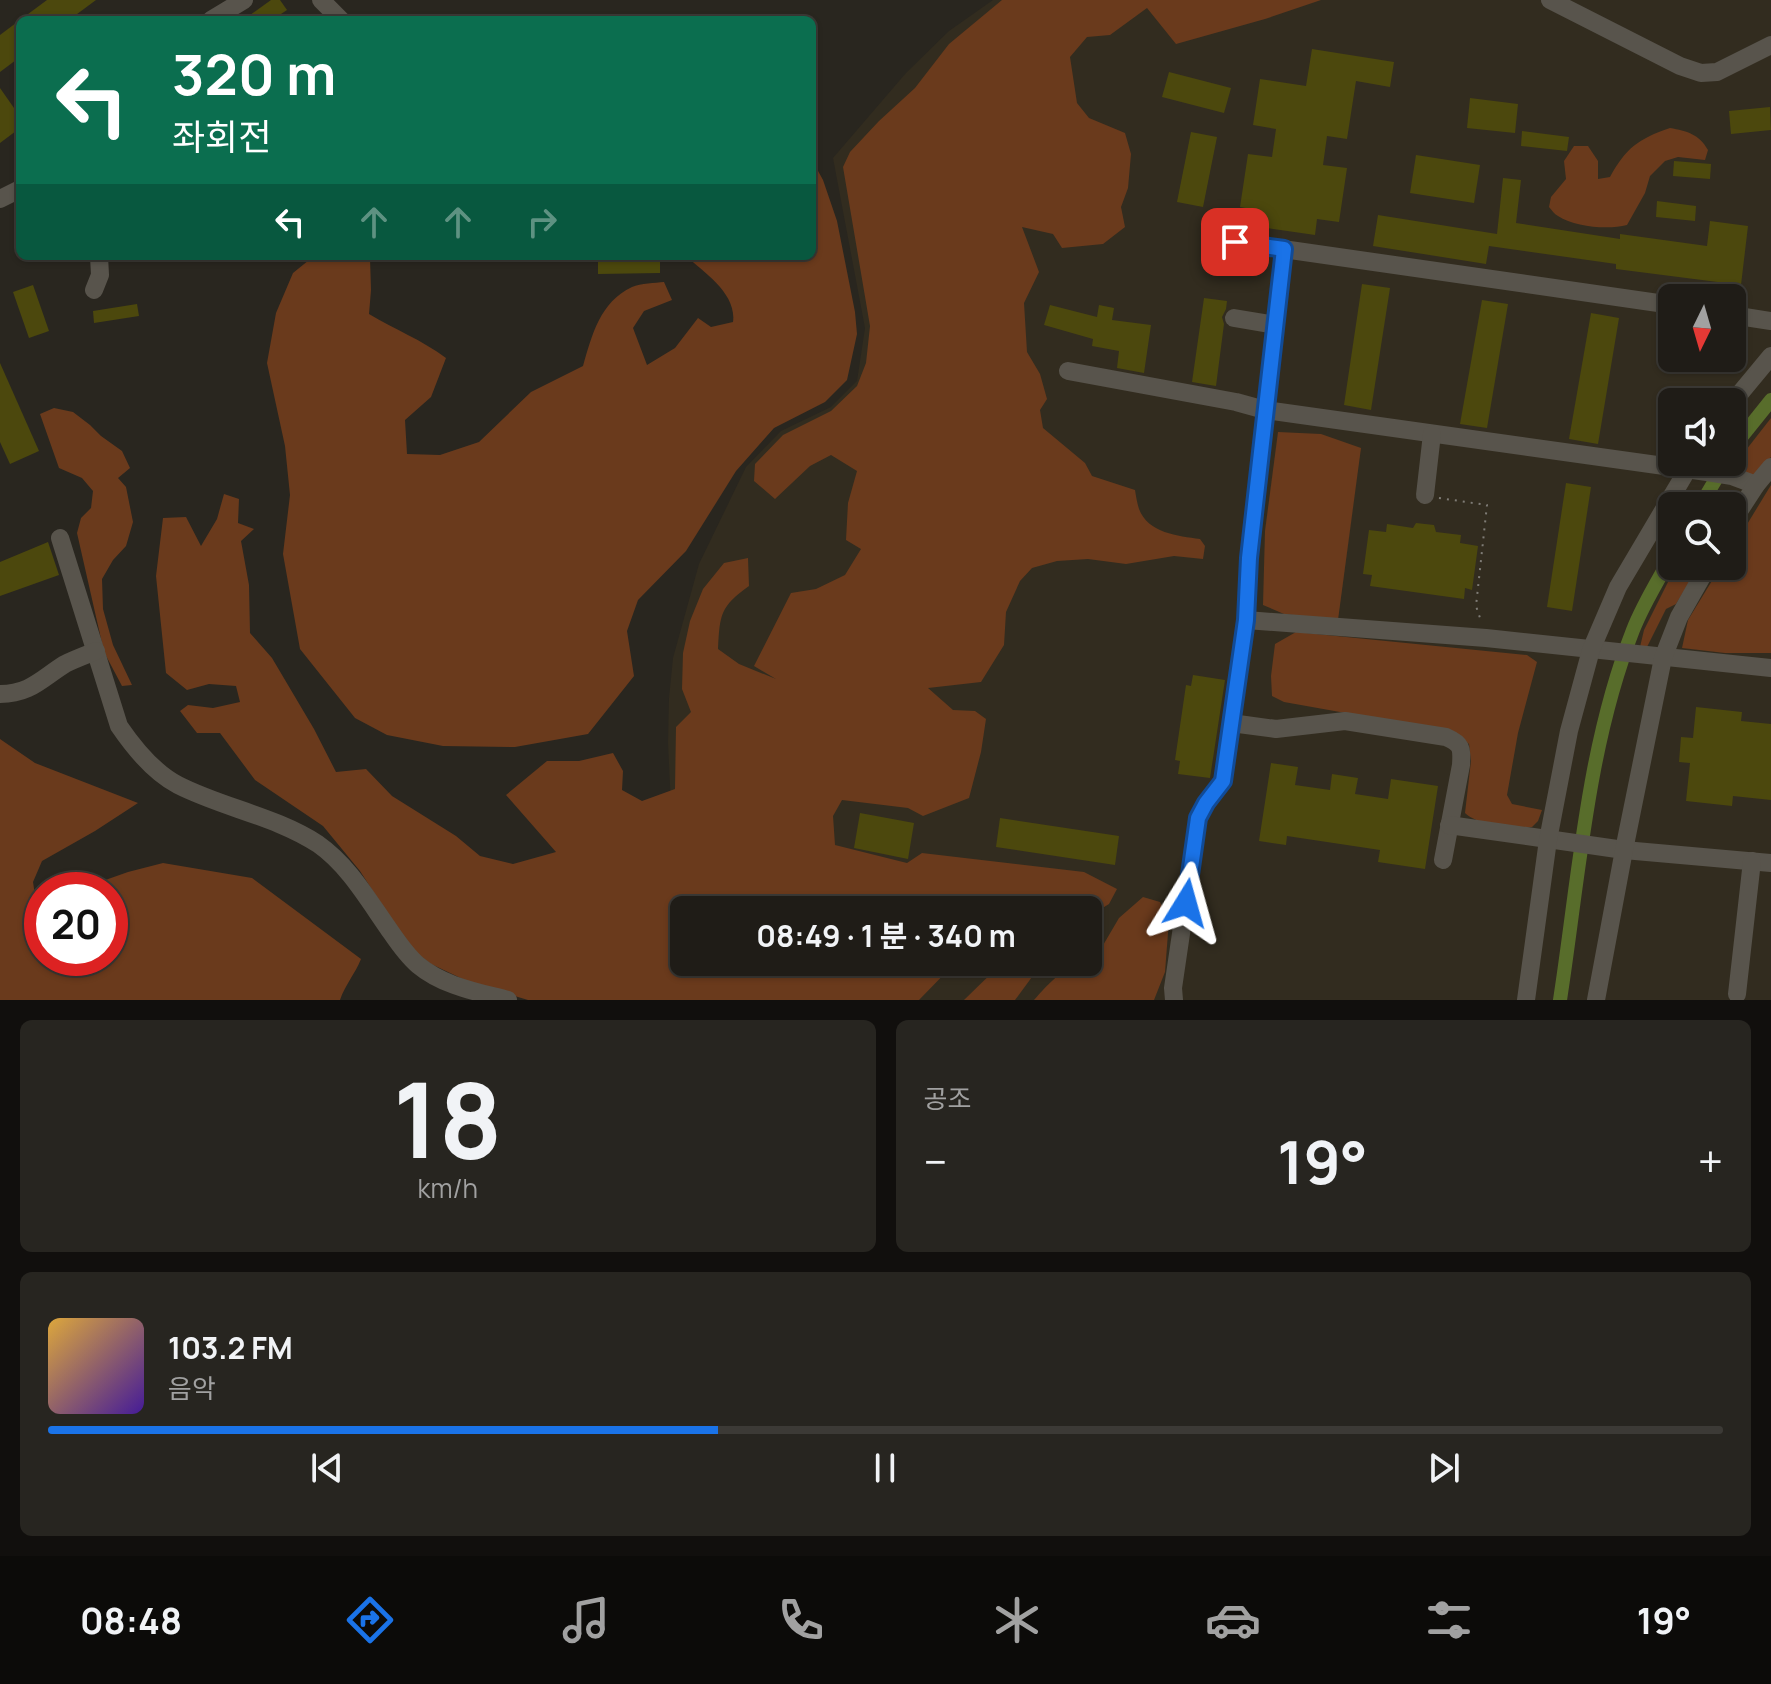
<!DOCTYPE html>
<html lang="ko">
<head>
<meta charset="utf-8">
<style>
	body { margin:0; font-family:Manrope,"Noto Sans KR",sans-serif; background:#272520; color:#f1f3f6; height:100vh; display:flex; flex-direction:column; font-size:30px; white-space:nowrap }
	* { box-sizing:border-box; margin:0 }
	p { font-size:26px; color:#a1a1a1 }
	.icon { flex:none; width:44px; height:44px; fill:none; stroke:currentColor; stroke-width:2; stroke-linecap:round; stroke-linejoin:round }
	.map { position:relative; height:1000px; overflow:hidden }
	.drawer { display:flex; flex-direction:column; gap:20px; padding:20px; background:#110f0d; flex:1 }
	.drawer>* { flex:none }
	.hud { position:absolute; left:16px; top:16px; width:800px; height:244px; border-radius:12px; box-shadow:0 2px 6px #0004,0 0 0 2px #3c3a36; background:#0b6e4f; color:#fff; overflow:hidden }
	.needle { width:52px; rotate:185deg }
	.controls { position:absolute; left:1658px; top:284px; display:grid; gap:16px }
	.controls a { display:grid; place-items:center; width:88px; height:88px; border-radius:12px; background:#1f1c17; box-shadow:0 2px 6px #0004,0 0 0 2px #3c3a36; font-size:40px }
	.speed { position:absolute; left:24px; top:872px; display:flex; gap:16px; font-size:40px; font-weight:700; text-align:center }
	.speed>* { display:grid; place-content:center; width:104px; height:104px; border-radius:50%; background:#1f1c17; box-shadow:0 2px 6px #0004,0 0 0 2px #3c3a36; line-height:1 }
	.speed .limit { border:12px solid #d22; background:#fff; color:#111 }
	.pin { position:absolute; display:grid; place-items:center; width:68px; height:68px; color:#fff; margin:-34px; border-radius:16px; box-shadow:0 4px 12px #0006 }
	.me { position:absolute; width:88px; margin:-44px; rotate:8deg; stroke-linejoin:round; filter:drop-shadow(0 0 6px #0008) }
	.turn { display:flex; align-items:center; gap:28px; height:168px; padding:0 24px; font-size:36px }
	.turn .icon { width:104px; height:104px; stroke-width:2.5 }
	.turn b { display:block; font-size:56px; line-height:68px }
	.lanes { display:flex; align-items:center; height:76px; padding:0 24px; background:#0003; justify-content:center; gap:40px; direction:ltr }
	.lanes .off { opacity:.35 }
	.big { font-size:60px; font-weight:700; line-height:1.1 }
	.drawer .card { flex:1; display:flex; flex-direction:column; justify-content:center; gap:12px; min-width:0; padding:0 28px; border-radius:12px; background:#272520 }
	.drawer .dial { align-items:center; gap:0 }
	.dial b { font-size:104px; line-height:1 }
	.song { display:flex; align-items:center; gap:24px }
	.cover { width:96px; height:96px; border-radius:12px; background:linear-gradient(135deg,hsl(40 70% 55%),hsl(260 70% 35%)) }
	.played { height:8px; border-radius:4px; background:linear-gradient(90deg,#1a73e8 40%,#3c3a36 40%) }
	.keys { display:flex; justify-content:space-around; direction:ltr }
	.heat { display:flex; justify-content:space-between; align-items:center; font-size:44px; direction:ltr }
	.drawer .tiles { flex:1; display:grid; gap:20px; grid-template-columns:1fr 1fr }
	.card:last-child { grid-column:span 2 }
	.trip { position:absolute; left:670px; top:896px; width:432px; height:80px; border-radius:12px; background:#1f1c17; box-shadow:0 2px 6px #0004,0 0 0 2px #3c3a36; font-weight:700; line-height:80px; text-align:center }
	.tabs { display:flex; height:128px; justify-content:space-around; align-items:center; background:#0c0b09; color:#a1a1a1 }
	.tabs .icon { width:56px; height:56px }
	.tabs .active { color:#1a73e8 }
	.tabs b { font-size:36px; color:#f1f3f6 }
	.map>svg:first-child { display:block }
</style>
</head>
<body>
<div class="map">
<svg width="1771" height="1000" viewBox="0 0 1771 1000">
	<rect width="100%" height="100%" fill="#29261f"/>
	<path fill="#322c1f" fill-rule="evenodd" d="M993,0H1771V1000H739L715,962H1088V910H684L672,827L668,743L669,698L673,658L699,564L746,467L781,431L831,407L857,381L865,328L833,158L906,73L949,31ZM1672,298H1732V358H1672ZM1672,402H1732V462H1672ZM1672,506H1732V566H1672Z"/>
	<g fill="#6a3a1c">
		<path d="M1002,0H1321L1265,19L1176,44L1147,8L1110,35L1087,37L1070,57L1077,103L1089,118L1125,133L1131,154L1128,188L1121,207L1125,227L1103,244L1062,248L1053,234L1022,227L1039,272L1024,303L1027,352L1040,374L1047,399L1040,410L1043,428L1085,463L1092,476L1135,490C1136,496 1137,503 1139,509C1148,533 1178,536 1200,539L1205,546L1203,559L1174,556L1126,564L1088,559L1057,561L1032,568L1020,581L1006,612L1004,645L981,682L928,688L953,710L975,711L986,719L981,752L969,798L923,816L908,808L842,800L833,816L835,845L907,863L922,853L1084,872L1117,889L1109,904L1088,917V910H684V962H956L919,1000H528L469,982L431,964L409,947L360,871L323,826L255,780L220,733H197L180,711L188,705L213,708L240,702L236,686L209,684L187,690L166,673L156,576L163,518L186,517L201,546L217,519L224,494L239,499L238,523L254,529L241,541L249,585L250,633L272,658L314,729L336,772L366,769L392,796L456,836L480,856L513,864L556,852L506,795L547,761H579L613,753L623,771L622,790L642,801L675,789L676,727L691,712L682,689L683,653L690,621L703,589L724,563L748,558L749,586C720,607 720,614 718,649L739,664L776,679L754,666L791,593L816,589L845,575L861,549L846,540L848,503L857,471L831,455L810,466L775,499L754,481L755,464L783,435L831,411L857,386L866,363L870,326L843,167L850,152L879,121L915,88L949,44Z"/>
		<path d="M1670,128C1687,131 1699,134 1708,150L1705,160L1678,157L1665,161L1650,176L1645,193L1627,225C1608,230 1575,227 1558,216C1554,214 1552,210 1549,207L1551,197L1566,179L1564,161L1574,146H1588L1598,161V179L1610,177C1626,148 1638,139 1670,128Z"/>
		<path d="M812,160L823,180L837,221L855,312L857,334L847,380L825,402L774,428L736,471L686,551L638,600L627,631L634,676L588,734L515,747L443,746L387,735L355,718L300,649L283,554L290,495L285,446L267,363L276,313L293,273L314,256H366L370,258L371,290L369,314C394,329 422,340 446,358L431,397L405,420L407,454L440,455L479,442L531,392L583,366C592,335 600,302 632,287C641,283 655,283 664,282L672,300L644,311L633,328L647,365L675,348L698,318L711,327L733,322C737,294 705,273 686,256H812Z"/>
		<polygon points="54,408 73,412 90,425 101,436 122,451 130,468 118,478 126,487 133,522 126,546 113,560 102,579 103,609 113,645 132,685 122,686 104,652 77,533 81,518 91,508 93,491 82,478 59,468 40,414"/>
		<polygon points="1771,418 1771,457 1755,477 1738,470 1746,450"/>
		<polygon points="1278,432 1321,434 1361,448 1338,620 1284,614 1263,605 1265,531"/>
		<polygon points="1771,485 1771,653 1725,653 1682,648 1688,620 1721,566 1732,566 1732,549"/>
		<polygon points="1676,566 1699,566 1676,604 1666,609 1647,647 1640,647 1644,630"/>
		<path d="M1296,632L1527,655L1537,662L1518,733L1507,795L1512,804L1542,810L1538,821L1532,827C1513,829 1479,826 1465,813L1471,761L1469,744L1458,735L1424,727L1284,702L1272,696L1271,676L1275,644Z"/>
		<path d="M0,739L35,763L138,803L95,831L42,861L33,882L37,908L42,910V958H110V890H91L94,884L128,872L163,863L252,878L361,959C355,974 345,985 340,1000H0Z"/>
		<path d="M1143,897L1160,902L1169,920L1165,972L1154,1000H1034C1048,984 1066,964 1088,962V958L1102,947L1119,918Z"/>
		<polygon points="1003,962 1043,962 1015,1000 964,1000"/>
	</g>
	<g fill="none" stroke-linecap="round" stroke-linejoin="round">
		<g stroke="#586d2b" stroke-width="14">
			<polyline points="1732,452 1739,440 1771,400"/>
			<polyline points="1700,506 1726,462"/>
			<path d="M1560,1000C1579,877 1587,747 1633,630C1643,604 1659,579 1672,555"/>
		</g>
	</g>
	<g fill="#4c480d">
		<polygon points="47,0 96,0 69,20 20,20"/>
		<polygon points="271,0 280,0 287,10 272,20 243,20"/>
		<polygon points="20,20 20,57 0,72 0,35"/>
		<polygon points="1312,49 1394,62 1390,87 1356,81 1347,139 1327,136 1323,165 1347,168 1339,222 1317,219 1315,235 1259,227 1262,211 1240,207 1248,154 1272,157 1276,129 1253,125 1260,79 1306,86"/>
		<polygon points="1169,72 1231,88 1224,113 1162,97"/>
		<polygon points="0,88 14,108 20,104 20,128 0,143"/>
		<polygon points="1470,98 1518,104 1515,133 1467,128"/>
		<polygon points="1770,107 1771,130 1731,134 1729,111"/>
		<polygon points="1522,131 1569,137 1567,151 1521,146"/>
		<polygon points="1191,132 1217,137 1203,207 1177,202"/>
		<polygon points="1416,155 1480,165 1474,203 1410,193"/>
		<polygon points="1674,161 1711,164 1710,179 1673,176"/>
		<polygon points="1503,178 1521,180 1516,223 1620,239 1620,234 1707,246 1710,221 1748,226 1741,285 1616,269 1616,264 1489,246 1486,264 1373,246 1378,215 1497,234"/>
		<polygon points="1657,201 1696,206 1695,221 1656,217"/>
		<polygon points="598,261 660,262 660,273 598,274"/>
		<polygon points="1362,284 1390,288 1371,410 1344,405"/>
		<polygon points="33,285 49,331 29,338 13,292"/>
		<polygon points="1204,298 1227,301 1226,309 1222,317 1224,324 1216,386 1192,382"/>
		<polygon points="1482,300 1508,304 1487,428 1460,424"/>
		<polygon points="137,304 139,316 94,323 93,311"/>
		<polygon points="1050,305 1097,317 1099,305 1114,308 1112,320 1151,325 1144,373 1117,368 1119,351 1092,346 1093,339 1044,325"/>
		<polygon points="1591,313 1619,318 1598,444 1569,439"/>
		<polygon points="0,363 39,451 10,464 0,442"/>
		<polygon points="1566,483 1591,487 1572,611 1547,607"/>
		<polygon points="1416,523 1434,525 1436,532 1461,535 1460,543 1478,546 1472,590 1465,588 1464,599 1370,586 1372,575 1363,574 1369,530 1386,532 1387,524 1413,528"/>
		<polygon points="48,542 59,575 0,596 0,562"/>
		<polygon points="1193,675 1225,680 1210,778 1178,774 1180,761 1175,760 1186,685 1191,686"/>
		<polygon points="1696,707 1742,712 1741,721 1771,724 1771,800 1733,796 1732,806 1686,801 1690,763 1679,762 1681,737 1693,738"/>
		<polygon points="1271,763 1298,767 1295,785 1330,790 1332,774 1358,778 1355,794 1388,799 1391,779 1438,786 1425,869 1378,862 1380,850 1287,836 1286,845 1259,841"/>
		<polygon points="860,813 914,823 908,859 854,848"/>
		<polygon points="1000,818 1119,836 1115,865 996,847"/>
	</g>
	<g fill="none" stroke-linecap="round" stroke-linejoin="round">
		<polyline stroke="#7f7c76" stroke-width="2" stroke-dasharray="2 6" stroke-linecap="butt" points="1439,498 1487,505 1476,606 1481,621"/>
		<g stroke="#58544c" stroke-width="18">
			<polyline points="321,0 341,20"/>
			<polyline points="1550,0 1680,66 1701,73 1717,72 1771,45"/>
			<polyline points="211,20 244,0"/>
			<polyline points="0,199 20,189"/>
			<polyline points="1235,242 1672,305"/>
			<polyline points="94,290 100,275 99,256"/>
			<polyline points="1732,315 1771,321"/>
			<polyline points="1234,318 1275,325"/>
			<polyline points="1068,371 1236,402 1265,410 1707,472 1732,476 1756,485"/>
			<polyline points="1732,403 1771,356"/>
			<polyline points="1425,495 1432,434"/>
			<polyline points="1732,522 1756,485 1771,467"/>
			<path d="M60,538L119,726C134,748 153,772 178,785C223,808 275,816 318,844C348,865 367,898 388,928C397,941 406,955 418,965C443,986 478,992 508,1000"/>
			<polyline points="1246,620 1486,638 1771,668"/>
			<path d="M0,694C30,694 41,679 65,664C75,659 86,655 96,651"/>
			<path d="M1231,723L1276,729L1345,721L1446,737C1462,744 1462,748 1461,765L1443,860"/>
			<polyline points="1449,825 1624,850 1771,863"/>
			<polyline points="1737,994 1752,861"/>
			<polyline points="1174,1000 1173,988 1198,818 1206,803 1223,781 1246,620 1249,558 1284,249"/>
			<polyline points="1526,1000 1548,840 1569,731 1591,650 1618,587 1692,462"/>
			<polyline points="1596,1000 1624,850 1663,658 1679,617 1708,566"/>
		</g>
	</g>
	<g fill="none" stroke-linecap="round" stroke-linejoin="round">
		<defs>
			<polyline id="route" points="1186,903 1198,818 1206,803 1223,781 1246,620 1249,558 1284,249 1235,242"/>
		</defs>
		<use href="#route" stroke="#114b97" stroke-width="20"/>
		<use href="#route" stroke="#1a73e8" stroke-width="14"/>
	</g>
</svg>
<div class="controls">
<a><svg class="needle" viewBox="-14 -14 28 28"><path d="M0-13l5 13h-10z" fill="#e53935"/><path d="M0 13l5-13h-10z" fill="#a1a1a1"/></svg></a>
<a><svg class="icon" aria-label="sound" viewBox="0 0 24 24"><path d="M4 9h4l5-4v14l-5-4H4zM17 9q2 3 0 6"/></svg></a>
<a><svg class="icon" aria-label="search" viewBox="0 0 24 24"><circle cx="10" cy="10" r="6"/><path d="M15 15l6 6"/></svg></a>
</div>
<div class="speed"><div class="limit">20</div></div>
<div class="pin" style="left:1235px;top:242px;background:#d93025"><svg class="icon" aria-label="arrive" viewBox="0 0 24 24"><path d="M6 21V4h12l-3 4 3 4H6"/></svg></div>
<svg class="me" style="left:1186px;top:903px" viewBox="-20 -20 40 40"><path d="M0-17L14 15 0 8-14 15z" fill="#1a73e8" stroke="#fff" stroke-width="4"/></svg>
<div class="trip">08:49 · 1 분 · 340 m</div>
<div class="hud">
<div class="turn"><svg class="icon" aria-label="left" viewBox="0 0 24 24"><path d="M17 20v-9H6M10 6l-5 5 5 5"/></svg><div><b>320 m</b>좌회전</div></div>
<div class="lanes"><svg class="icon" aria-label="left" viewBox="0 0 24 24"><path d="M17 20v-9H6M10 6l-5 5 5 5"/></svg><svg class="icon off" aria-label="ahead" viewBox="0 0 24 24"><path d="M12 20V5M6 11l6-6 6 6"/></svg><svg class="icon off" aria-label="ahead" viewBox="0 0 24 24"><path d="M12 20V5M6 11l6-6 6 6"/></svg><svg class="icon off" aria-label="right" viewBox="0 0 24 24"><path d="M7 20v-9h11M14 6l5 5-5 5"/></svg></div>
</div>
</div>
<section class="drawer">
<div class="tiles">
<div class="card dial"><b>18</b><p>km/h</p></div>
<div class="card"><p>공조</p>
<div class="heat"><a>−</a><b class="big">19°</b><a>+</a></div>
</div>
<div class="card">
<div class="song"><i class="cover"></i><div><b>103.2 FM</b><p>음악</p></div></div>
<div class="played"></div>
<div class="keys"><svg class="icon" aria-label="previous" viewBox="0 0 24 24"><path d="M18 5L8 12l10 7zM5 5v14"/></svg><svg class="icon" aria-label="pause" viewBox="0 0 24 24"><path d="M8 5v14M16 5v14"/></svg><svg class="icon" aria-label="next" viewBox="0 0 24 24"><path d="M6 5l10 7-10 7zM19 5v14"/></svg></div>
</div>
</div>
</section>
<nav class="tabs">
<b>08:48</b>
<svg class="icon active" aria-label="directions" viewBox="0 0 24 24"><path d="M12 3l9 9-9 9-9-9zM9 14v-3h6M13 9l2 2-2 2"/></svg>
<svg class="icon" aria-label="music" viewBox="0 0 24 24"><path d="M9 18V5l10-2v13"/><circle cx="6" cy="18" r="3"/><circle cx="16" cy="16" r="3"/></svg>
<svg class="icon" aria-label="phone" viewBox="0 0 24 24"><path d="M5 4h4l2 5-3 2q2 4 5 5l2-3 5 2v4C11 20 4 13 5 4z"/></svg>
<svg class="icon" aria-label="climate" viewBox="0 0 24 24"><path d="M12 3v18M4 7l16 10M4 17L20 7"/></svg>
<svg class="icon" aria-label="car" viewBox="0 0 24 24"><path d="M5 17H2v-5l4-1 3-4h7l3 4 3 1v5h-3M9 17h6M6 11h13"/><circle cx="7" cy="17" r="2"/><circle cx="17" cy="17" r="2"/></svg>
<svg class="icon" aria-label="filters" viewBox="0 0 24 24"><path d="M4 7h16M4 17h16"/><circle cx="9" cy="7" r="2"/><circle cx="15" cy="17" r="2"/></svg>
<b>19°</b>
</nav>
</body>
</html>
